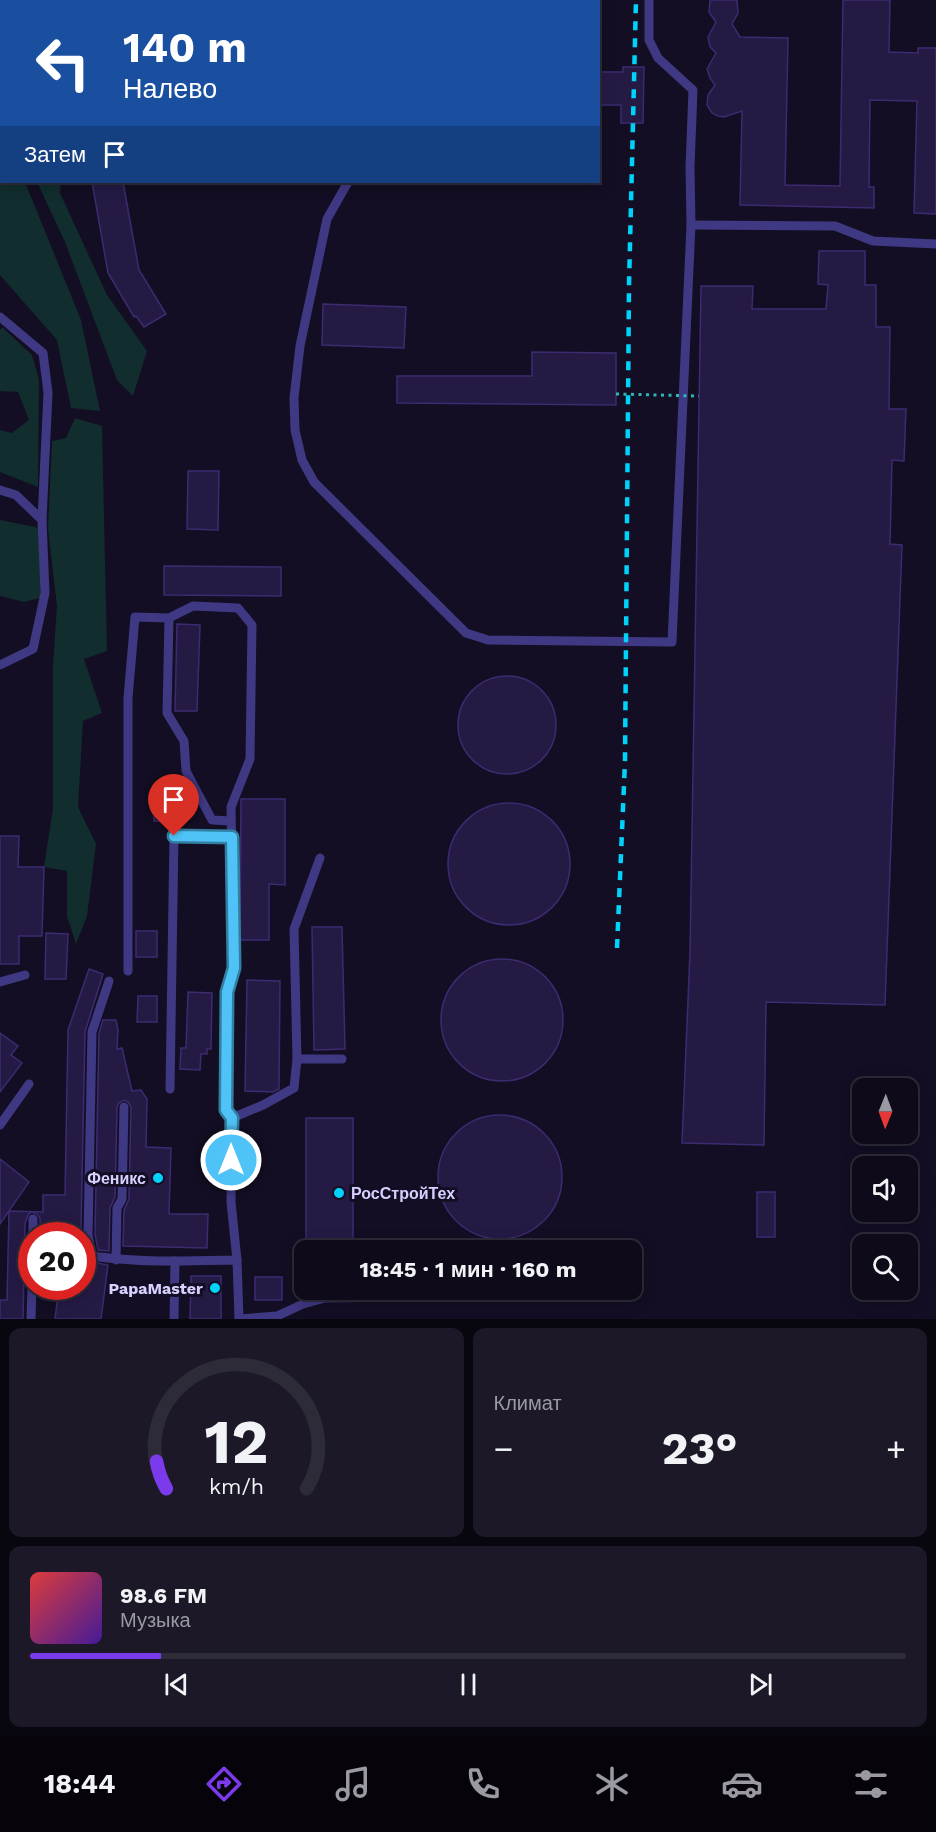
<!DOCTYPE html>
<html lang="ru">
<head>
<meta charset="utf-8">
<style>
	body { margin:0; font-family:"Work Sans",sans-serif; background:#1c1827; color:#f1f3f6; height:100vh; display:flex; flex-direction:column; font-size:22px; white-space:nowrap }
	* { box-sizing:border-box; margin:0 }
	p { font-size:20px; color:#9b9aa2 }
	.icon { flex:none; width:33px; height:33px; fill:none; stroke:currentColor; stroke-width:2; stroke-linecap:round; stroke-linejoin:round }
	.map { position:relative; height:1319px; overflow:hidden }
	.sheet { display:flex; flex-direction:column; gap:9px; padding:9px; background:#08060e; flex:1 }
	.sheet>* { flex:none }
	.banner { position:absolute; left:0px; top:0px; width:600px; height:183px; box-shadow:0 3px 15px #0003,0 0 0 2px #2e2b39; background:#1a4fa0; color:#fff; overflow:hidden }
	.needle { width:39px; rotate:181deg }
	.controls { position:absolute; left:852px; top:1078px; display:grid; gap:12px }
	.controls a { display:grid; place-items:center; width:66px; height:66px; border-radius:12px; background:#0e0a1a; box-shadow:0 3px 15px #0003,0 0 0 2px #2e2b39; font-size:30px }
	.speed { position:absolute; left:18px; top:1222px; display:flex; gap:12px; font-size:30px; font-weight:700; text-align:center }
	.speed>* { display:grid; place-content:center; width:78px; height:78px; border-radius:50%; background:#0e0a1a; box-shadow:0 3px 15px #0003,0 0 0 2px #2e2b39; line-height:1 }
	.speed .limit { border:9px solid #d22; background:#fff; color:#111 }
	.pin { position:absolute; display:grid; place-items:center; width:51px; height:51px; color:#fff; margin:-62px -26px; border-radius:50% 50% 50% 0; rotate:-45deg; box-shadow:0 0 6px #0007 }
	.pin .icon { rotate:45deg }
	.me { position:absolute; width:66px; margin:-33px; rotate:0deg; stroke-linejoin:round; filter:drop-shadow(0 0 4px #0008) }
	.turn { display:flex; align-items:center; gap:21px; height:126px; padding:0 24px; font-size:27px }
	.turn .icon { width:78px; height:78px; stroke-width:2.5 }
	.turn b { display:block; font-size:42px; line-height:51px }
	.then { display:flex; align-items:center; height:57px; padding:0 24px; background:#0003; gap:12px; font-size:22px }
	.big { font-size:45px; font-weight:700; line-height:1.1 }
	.sheet .card { flex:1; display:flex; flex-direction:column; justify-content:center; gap:9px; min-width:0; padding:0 21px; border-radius:12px; background:#1c1827 }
	.sheet .dial { align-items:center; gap:0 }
	.dial svg { height:156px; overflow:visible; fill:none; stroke:#2e2b39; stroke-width:7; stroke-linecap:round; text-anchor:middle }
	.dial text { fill:#f1f3f6; stroke:none }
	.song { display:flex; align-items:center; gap:18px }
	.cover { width:72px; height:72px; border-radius:9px; background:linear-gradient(135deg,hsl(0 70% 55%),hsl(260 70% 35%)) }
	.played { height:6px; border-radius:3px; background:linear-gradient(90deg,#7c3aed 15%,#2e2b39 15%) }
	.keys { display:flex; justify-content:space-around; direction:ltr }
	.heat { display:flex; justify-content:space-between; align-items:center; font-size:33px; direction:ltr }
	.sheet .tiles { flex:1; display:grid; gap:9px; grid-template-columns:1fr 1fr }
	.card:last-child { grid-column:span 2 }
	.trip { position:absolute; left:294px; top:1240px; width:348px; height:60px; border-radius:12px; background:#0e0a1a; box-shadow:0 3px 15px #0003,0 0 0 2px #2e2b39; font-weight:700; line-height:60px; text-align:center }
	.tabs { display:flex; height:96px; justify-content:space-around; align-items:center; background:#06040a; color:#9b9aa2 }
	.tabs .icon { width:42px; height:42px }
	.tabs .selected { color:#7c3aed }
	.tabs b { font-size:27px; color:#f1f3f6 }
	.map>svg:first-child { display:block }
</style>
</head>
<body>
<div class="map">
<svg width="936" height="1319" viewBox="0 0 936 1319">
	<rect width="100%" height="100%" fill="#130e23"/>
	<g fill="#112d2d">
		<polygon points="0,137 2,182 25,182 81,320 100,411 71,408 57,340 0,275"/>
		<polygon points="37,182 61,182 60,193 107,295 147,351 133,396 117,380 65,242"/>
		<polygon points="2,327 32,355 39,380 38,487 0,472 0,430 12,433 29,420 18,392 0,391 0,330"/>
		<polygon points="75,418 102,426 107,651 84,659 102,713 83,721 78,807 96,844 87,916 76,944 67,916 67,871 44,867 53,808 53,666 57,606 48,529 52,441 66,438"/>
		<polygon points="0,520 40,528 40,598 24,602 0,596"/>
	</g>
	<g fill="#251a44" stroke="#3d2b71" stroke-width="1.5">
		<polygon points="710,0 737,0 738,13 732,24 740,37 788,38 785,185 840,186 843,0 890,0 889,52 918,53 918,48 936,48 936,214 914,213 917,101 870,100 869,187 874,187 874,208 740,205 742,111 724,117 718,116 712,113 707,105 708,95 715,85 710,78 707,69 716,53 710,47 708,37 716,22 709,12"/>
		<polygon points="623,67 644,67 643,123 621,123 621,105 598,105 598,72 623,72"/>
		<polygon points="92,182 123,182 139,270 166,314 144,327 136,316 134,317 108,273"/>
		<polygon points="819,251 865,251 865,285 876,285 876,327 890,327 889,409 906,409 904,461 892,460 890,544 902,545 885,1005 766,1002 764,1145 682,1143 690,953 701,286 753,286 752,309 826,309 828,285 818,284"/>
		<polygon points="323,304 406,307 404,348 322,345"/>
		<polygon points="532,352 616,353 616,405 397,403 397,376 532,376"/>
		<polygon points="188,471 219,471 218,530 187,529"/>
		<polygon points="164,566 281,567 281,596 164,595"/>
		<polygon points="177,624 200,625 197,711 175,711"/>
		<circle cx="507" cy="725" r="49"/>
		<polygon points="154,792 183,792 183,822 154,821"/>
		<polygon points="241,799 285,799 285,885 269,884 269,940 240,940"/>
		<circle cx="509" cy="864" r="61"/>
		<polygon points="0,836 19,836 18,867 44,867 42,936 19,936 19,964 0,964"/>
		<polygon points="312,927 342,927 345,1049 314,1050"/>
		<rect x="136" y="931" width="21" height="26"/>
		<polygon points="46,933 68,934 66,979 45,979"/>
		<circle cx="502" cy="1020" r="61"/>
		<polygon points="89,969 103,974 85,1032 81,1228 40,1225 40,1218 37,1214 32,1212 28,1215 25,1224 23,1319 0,1319 0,1300 7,1300 9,1211 43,1212 43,1195 65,1195 68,1030"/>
		<polygon points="247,980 280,981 279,1089 273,1092 245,1091"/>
		<polygon points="188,992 212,993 211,1049 207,1049 207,1054 201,1054 200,1070 180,1069 181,1048 186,1048"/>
		<polygon points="138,996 157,996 157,1022 137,1022"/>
		<polygon points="103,1020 116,1020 118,1030 117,1049 122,1048 132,1091 141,1090 147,1099 146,1147 171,1148 169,1214 208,1214 207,1248 123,1246 124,1210 129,1199 131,1107 128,1102 124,1100 119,1103 117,1107 115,1197 110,1208 109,1251 98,1250 95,1234 99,1033"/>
		<polygon points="0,1033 18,1046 11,1055 22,1063 0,1092"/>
		<circle cx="500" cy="1177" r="62"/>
		<rect x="306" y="1118" width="47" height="122"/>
		<polygon points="0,1159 29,1182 0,1224"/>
		<rect x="757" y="1192" width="18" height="45"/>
		<polygon points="82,1242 88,1261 108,1265 101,1319 55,1319 59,1287 82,1287"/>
		<polygon points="191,1276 221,1276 221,1319 190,1319"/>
		<rect x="255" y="1277" width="27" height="23"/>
	</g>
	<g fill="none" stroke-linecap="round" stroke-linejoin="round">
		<g stroke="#3f3883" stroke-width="9">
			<polyline points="483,2 484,0"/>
			<polyline points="348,182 327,219 300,346 294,398 295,430 302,460 314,482 466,633 488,640 672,642 691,225 690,167 693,90 658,58 649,40 649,0"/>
			<polyline points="691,225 835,226 873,241 936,244"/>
			<polyline points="0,317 43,353 48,393 42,520"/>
			<polyline points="0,490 16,495 42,520 45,593 33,649 0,665"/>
			<polyline points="169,618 167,713 184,741 186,771 212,820 231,821"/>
			<polyline points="128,971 128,698 135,617 169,618 193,606 238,608 252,625 250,759 231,807 234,967 227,992 226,1111 232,1118 231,1202 237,1260 239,1319"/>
			<path d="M109,981L92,1032L88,1235L92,1256C140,1263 189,1261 237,1260"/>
			<polyline points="0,982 25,975"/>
			<polyline points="297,1059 342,1059"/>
			<polyline points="170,1089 174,836 232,837"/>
			<polyline points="232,1118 263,1105 294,1088 297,1059 294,929 320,858"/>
			<polyline points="0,1125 29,1084"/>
			<polyline points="49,1234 88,1235"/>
			<polyline points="33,1236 33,1219"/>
			<polyline points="116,1260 117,1208 122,1199 124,1107"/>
			<polyline points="31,1319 32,1287"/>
			<polyline points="174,1319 175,1261"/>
			<polyline points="239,1319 277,1316 303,1304 325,1298 398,1297 411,1290"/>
		</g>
		<polyline stroke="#00d3fb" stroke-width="4.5" stroke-dasharray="9 8" stroke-linecap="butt" points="617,948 625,761 629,285 636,0"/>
		<polyline stroke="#2db6b6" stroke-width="3" stroke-dasharray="3 4.5" stroke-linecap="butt" points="616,394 699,396"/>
	</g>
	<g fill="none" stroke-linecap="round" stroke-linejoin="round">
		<defs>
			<polyline id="route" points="174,836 232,837 234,968 227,992 226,1110 232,1118 231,1160"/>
		</defs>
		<use href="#route" stroke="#337fa1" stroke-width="15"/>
		<use href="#route" stroke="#4fc3f7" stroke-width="10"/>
	</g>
	<g fill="#00d3fb" stroke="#130e23" stroke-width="2">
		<circle cx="158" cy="1178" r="6"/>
		<circle cx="339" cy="1193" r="6"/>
		<circle cx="215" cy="1288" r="6"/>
	</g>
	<g text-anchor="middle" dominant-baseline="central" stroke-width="6" stroke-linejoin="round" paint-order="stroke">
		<g font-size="16" font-weight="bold" fill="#d8d0ff" stroke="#130e23" text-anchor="end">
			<text x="146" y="1178">Феникс</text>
			<text x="351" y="1193" text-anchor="start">РосСтройТех</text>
			<text x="203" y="1288">PapaMaster</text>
		</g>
	</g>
</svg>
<div class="controls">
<a><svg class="needle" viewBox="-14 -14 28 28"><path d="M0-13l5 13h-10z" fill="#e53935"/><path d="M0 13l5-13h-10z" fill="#9b9aa2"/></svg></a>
<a><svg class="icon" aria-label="sound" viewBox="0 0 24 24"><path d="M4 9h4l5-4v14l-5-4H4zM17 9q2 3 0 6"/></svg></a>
<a><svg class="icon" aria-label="search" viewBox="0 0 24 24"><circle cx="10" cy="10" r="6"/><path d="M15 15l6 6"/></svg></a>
</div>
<div class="speed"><div class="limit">20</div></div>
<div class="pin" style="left:174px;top:836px;background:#d93025"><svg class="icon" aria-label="arrive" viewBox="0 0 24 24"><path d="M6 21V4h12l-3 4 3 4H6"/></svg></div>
<svg class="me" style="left:231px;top:1160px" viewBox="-20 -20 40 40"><circle r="17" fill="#4fc3f7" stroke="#fff" stroke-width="3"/><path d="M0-11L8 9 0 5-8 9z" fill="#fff"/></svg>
<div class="trip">18:45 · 1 мин · 160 m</div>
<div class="banner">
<div class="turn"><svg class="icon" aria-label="left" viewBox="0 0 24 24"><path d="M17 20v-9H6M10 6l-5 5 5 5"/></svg><div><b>140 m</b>Налево</div></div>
<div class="then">Затем<svg class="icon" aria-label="arrive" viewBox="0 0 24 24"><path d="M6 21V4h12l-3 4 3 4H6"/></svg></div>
</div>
</div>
<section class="sheet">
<div class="tiles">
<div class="card dial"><svg viewBox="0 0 100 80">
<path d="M14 69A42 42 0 1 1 86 69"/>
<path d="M14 69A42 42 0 0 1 9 55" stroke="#7c3aed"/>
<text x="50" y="56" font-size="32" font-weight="700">12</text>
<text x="50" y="72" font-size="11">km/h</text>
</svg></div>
<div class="card"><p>Климат</p>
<div class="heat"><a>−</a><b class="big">23°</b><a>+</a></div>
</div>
<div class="card">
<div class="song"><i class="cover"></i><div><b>98.6 FM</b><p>Музыка</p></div></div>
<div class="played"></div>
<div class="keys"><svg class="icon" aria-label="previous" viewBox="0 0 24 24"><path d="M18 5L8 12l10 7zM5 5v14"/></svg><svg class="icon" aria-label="pause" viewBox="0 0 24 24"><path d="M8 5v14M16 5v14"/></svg><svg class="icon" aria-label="next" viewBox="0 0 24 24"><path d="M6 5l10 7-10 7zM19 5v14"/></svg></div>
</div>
</div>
</section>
<nav class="tabs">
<b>18:44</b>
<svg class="icon selected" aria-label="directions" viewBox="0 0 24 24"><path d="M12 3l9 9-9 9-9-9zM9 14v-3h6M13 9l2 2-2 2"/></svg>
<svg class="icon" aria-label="music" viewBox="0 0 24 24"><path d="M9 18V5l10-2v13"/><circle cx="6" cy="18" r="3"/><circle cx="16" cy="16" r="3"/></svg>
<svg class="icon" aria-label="phone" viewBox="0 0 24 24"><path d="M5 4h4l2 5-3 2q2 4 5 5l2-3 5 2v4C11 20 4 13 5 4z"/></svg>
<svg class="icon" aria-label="climate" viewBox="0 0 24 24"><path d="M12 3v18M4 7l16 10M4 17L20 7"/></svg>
<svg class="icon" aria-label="car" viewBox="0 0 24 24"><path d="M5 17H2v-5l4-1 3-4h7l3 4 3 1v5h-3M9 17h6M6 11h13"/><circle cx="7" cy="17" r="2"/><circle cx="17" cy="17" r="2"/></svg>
<svg class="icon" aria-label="filters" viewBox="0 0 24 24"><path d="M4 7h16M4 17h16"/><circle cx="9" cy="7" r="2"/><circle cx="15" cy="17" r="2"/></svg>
</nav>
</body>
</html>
